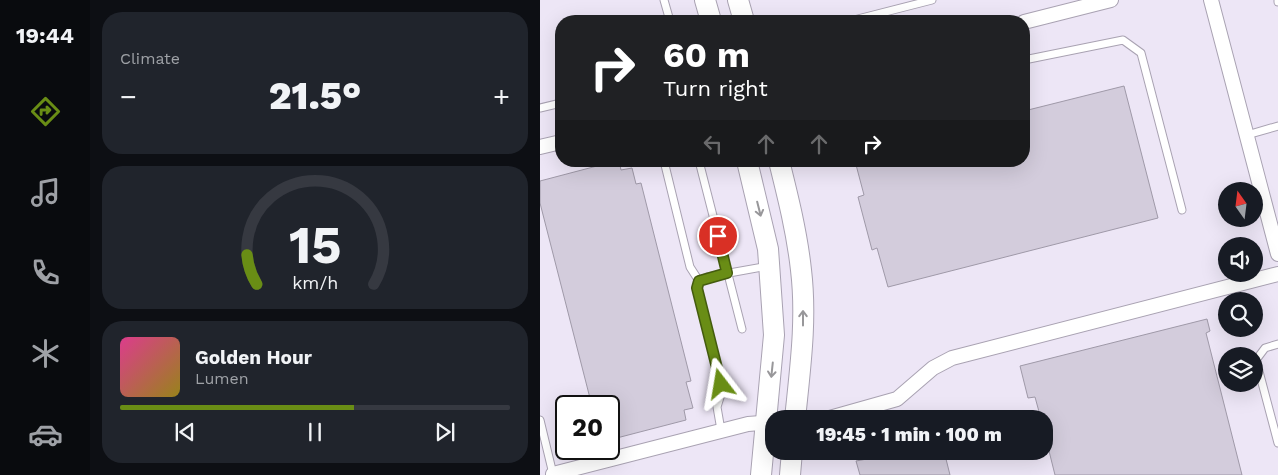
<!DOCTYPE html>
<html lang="en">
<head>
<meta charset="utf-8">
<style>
	body { margin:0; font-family:"Work Sans",sans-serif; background:#20242c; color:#f1f3f6; height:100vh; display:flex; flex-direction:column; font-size:19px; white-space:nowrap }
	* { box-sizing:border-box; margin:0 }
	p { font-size:16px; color:#9ea1a6 }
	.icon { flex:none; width:28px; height:28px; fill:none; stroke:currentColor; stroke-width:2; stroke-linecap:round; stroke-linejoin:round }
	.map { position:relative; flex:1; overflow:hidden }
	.side { display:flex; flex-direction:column; gap:12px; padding:12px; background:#0d0f14; width:450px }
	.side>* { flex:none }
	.top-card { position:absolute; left:15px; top:15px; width:475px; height:152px; border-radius:20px; box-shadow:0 5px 20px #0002; background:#202124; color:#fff; overflow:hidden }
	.needle { width:32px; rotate:346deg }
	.tools { position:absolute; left:678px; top:182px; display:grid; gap:10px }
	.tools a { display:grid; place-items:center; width:45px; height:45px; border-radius:50%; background:#171b24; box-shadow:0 5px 20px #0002; font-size:25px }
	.speed { position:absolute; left:15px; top:395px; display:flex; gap:10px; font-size:25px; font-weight:700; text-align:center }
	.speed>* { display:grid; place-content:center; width:65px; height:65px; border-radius:50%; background:#171b24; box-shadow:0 5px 20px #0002; line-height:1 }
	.speed .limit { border:2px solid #111; border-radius:8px; background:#fff; color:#111 }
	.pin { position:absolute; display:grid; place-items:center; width:42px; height:42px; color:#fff; margin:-21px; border:2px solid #fff; border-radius:50%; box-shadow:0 1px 5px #0007 }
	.me { position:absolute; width:55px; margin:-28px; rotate:346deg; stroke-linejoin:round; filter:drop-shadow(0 0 4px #0008) }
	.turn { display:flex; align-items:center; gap:18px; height:105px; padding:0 25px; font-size:22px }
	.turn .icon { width:65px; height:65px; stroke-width:2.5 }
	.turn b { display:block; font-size:35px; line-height:42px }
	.lanes { display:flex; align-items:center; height:48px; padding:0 25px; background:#0003; justify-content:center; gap:25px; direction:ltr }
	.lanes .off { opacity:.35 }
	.big { font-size:38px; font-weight:800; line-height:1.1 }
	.side .widget { flex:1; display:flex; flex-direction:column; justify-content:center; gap:8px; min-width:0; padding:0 18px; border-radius:20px; background:#20242c }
	.side .dial { align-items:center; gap:0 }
	.dial svg { height:130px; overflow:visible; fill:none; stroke:#363941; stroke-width:7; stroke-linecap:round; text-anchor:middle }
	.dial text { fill:#f1f3f6; stroke:none }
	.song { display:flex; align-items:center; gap:15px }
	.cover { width:60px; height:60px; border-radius:8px; background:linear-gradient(135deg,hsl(330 70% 55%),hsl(50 70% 35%)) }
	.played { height:5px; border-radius:2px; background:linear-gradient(90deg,#698d15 60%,#363941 60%) }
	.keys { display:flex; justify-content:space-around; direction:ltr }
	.heat { display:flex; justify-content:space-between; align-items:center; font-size:28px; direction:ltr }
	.trip { position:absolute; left:225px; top:410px; width:288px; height:50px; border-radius:20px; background:#171b24; box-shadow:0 5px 20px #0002; font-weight:800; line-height:50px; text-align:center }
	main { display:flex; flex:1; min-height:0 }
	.dock { display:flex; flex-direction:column; width:90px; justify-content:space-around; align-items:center; background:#090b0e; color:#9ea1a6 }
	.dock .icon { width:35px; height:35px }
	.dock .selected { color:#698d15 }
	.dock b { font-size:22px; color:#f1f3f6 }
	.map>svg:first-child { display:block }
</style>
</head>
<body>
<main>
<nav class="dock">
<b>19:44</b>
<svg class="icon selected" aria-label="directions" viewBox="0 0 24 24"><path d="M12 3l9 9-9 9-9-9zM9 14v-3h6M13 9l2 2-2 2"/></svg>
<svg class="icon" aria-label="music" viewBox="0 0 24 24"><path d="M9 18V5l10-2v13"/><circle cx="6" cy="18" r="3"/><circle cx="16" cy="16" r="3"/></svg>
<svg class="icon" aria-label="phone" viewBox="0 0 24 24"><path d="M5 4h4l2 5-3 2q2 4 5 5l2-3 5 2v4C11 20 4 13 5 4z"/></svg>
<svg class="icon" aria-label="climate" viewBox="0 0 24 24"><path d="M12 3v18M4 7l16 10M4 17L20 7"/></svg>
<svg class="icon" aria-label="car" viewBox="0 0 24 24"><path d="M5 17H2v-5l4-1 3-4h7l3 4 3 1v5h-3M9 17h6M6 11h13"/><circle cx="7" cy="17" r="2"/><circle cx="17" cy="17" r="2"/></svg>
</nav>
<section class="side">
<div class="widget"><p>Climate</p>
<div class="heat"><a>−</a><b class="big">21.5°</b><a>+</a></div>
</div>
<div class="widget dial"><svg viewBox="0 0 100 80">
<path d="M14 69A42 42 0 1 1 86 69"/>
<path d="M14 69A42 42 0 0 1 8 51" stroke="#698d15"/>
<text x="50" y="56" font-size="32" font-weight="700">15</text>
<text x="50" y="72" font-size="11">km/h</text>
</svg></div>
<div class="widget">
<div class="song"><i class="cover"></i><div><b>Golden Hour</b><p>Lumen</p></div></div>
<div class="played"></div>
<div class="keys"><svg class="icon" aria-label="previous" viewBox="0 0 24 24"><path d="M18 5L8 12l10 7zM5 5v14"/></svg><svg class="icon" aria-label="pause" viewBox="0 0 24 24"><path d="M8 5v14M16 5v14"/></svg><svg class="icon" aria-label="next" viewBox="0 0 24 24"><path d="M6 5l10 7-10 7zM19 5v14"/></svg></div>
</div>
</section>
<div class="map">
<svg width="738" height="475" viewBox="0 0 738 475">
	<rect width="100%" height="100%" fill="#ede6f6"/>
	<g fill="#d3ccdc" stroke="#9f99a8">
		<polygon points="584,86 618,218 348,287 337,248 332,250 318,197 324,195 315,161 484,161 484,111"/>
		<polygon points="76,161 79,161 81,170 92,168 96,184 101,183 151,381 146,382 153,408 144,410 146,420 69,440 69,406 52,406 0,203 0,181"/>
		<polygon points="667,319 670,331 666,333 702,475 515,475 504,431 504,419 501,419 495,397 488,398 480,366"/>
		<polygon points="325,451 404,451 410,475 320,475 316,461 327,459"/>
	</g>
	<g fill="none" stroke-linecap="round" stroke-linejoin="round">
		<defs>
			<g id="lane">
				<polyline points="124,0 130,21"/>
				<polyline points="738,0 738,2"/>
				<polyline points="310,21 392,0"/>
				<polyline points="484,60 583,40 601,53 642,210"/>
				<polyline points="0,108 21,103"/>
				<polyline points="707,135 738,126"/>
				<polyline points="124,161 150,267 159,281"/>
				<polyline points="159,161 202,329"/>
				<polyline points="738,344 725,348 716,360 738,443"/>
				<polyline points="0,420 13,474 11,475"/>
				<polyline points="181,430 177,407 182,391 181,384 157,288 159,281 167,277 228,266"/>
			</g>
			<g id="street">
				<polyline points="671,0 738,254"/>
				<polyline points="484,22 571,0"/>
				<polyline points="0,147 21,142"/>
				<polyline points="286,419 357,399 393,368 412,358 738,274"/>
				<polyline points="13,474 208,424 233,422"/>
			</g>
			<g id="secondary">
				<polyline points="165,0 171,21"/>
				<polyline points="198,0 204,21"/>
				<polyline points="207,161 228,249 234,335 221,475"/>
				<path d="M239,161C248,197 257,233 261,270C267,320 260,369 255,419"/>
				<polyline points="250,475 252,451"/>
			</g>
		</defs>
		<use href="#lane" stroke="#a9a2b2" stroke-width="9"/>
		<use href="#street" stroke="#a9a2b2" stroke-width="16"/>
		<use href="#secondary" stroke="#a9a2b2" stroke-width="22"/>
		<use href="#lane" stroke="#fff" stroke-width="7"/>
		<use href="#street" stroke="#fff" stroke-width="14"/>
		<use href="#secondary" stroke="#fff" stroke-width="20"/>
	</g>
	<defs><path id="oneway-shaft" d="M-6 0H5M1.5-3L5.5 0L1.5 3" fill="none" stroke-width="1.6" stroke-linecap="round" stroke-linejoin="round" transform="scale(1.25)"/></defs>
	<g stroke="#98979a">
		<use href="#oneway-shaft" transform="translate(219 209) rotate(76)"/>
		<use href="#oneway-shaft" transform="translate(263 318) rotate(-90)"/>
		<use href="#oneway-shaft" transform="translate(232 370) rotate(96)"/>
	</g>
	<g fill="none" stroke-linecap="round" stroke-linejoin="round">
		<defs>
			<polyline id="route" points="178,236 187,273 159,281 157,288 181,384"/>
		</defs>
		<use href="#route" stroke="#445c0e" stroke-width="12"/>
		<use href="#route" stroke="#698d15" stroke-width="9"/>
	</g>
</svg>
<div class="tools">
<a><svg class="needle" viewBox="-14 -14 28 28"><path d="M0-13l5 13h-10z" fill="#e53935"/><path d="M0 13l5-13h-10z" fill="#9ea1a6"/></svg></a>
<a><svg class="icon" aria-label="sound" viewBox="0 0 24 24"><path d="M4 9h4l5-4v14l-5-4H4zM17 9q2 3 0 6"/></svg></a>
<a><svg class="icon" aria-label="search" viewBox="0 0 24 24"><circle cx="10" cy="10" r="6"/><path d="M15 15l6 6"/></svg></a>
<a><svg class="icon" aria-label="layers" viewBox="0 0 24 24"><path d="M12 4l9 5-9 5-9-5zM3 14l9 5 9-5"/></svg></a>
</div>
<div class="speed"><div class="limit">20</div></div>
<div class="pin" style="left:178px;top:236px;background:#d93025"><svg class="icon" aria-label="arrive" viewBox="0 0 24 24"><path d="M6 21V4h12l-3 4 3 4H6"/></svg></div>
<svg class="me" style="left:181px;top:384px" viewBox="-20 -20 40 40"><path d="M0-17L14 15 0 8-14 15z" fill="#698d15" stroke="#fff" stroke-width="4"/></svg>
<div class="trip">19:45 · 1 min · 100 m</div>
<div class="top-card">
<div class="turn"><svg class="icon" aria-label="right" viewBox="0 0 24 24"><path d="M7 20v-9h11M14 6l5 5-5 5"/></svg><div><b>60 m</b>Turn right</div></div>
<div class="lanes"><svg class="icon off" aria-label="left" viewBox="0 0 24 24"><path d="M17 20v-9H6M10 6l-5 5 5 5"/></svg><svg class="icon off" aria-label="ahead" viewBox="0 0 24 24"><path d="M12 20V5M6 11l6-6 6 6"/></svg><svg class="icon off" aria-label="ahead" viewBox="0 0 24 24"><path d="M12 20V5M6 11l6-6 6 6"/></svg><svg class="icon" aria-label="right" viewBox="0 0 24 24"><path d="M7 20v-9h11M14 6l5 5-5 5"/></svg></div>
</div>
</div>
</main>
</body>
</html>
